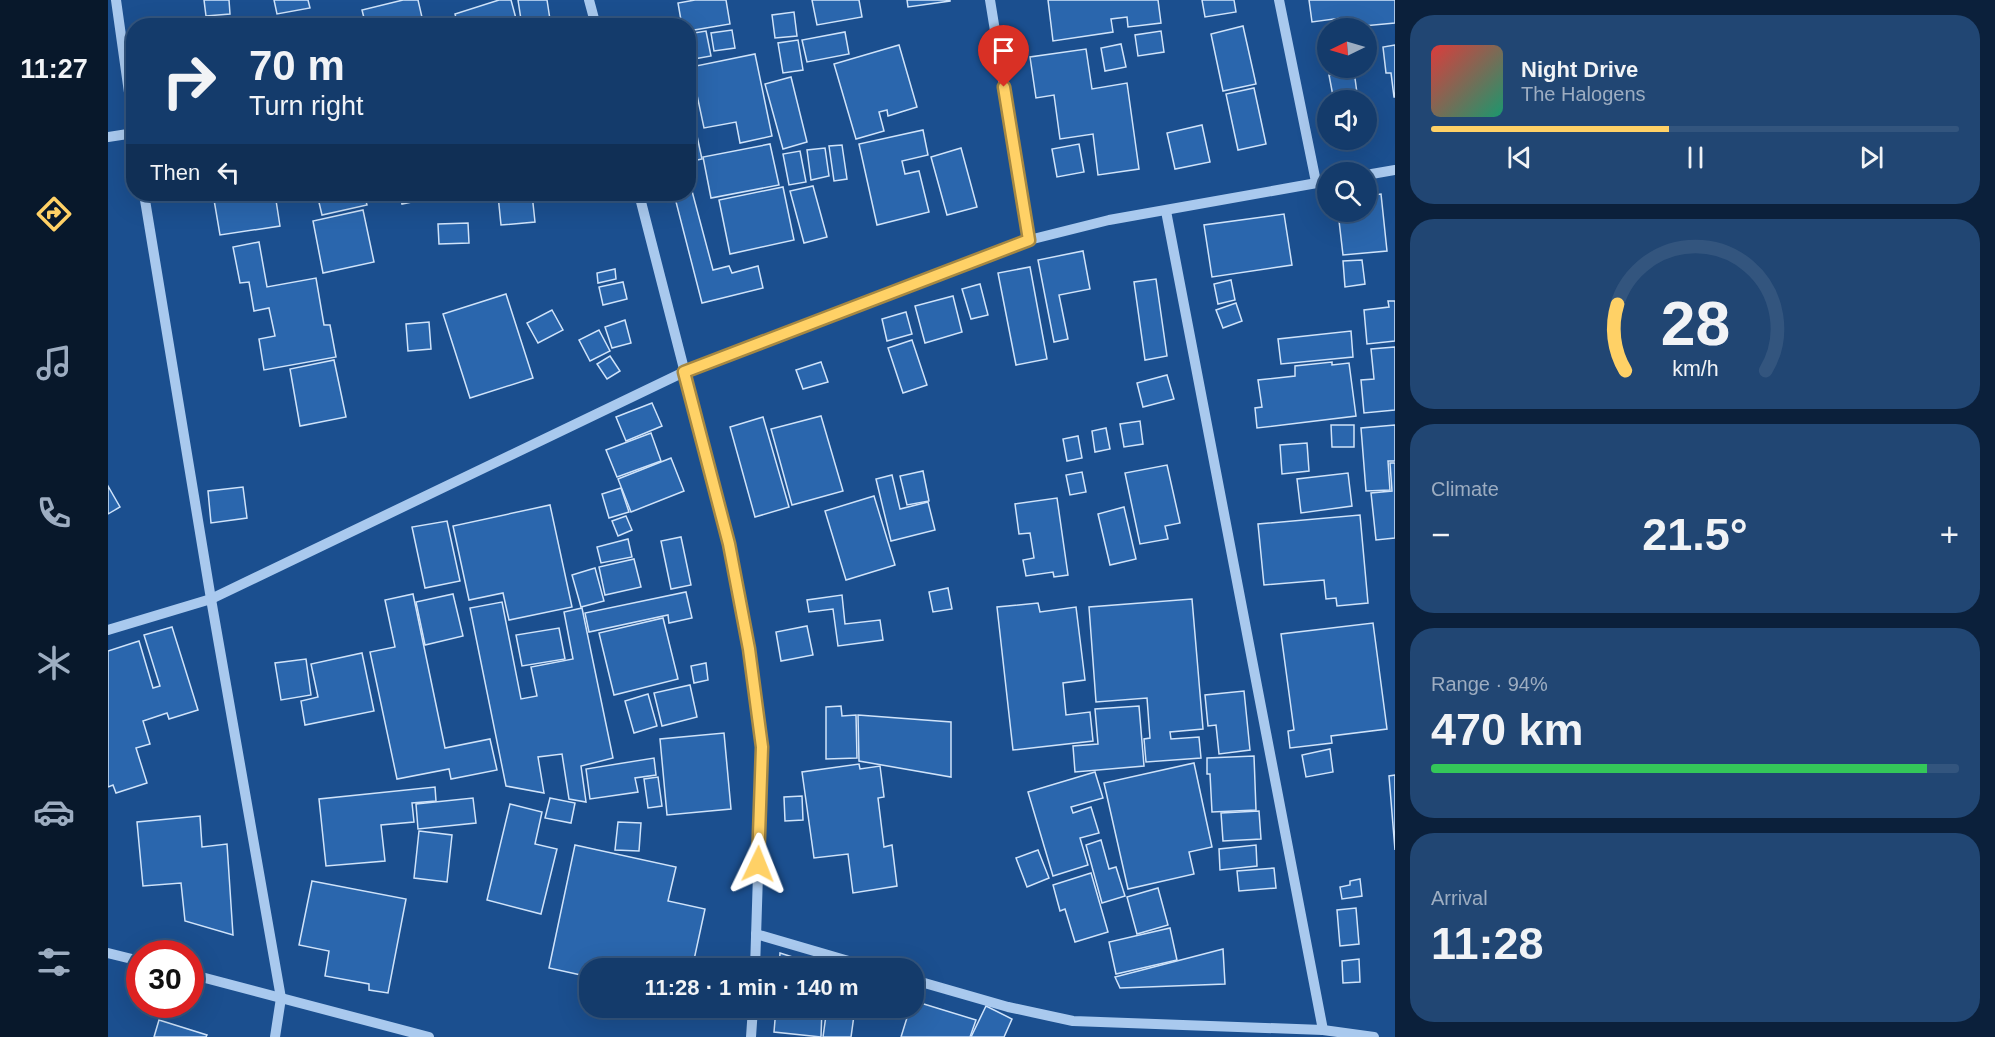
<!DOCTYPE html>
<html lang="en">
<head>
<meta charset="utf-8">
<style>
	body { margin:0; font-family:Helvetica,sans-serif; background:#214673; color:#f1f3f6; height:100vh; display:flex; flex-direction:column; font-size:22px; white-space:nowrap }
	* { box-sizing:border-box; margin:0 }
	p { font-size:20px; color:#9dadc1 }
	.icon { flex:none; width:33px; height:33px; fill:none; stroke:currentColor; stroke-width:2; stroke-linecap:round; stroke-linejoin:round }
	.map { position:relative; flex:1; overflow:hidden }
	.side { display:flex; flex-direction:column; gap:15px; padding:15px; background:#0b203b; width:600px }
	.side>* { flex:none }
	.hud { position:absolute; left:18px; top:18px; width:570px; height:183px; border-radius:24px; box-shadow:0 6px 24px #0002,0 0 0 2px #33557e; background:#143b6b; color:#f1f3f6; overflow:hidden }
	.needle { width:39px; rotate:265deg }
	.tools { position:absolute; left:1209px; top:18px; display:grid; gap:12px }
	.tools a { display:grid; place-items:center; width:60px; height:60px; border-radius:50%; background:#143b6b; box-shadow:0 6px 24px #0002,0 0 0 2px #33557e; font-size:30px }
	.speed { position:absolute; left:18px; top:940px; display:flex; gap:12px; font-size:30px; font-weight:700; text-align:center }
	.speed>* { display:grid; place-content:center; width:78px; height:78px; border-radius:50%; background:#143b6b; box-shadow:0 6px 24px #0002,0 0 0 2px #33557e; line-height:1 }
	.speed .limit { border:9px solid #d22; background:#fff; color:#111 }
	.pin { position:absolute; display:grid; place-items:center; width:51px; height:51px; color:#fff; margin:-62px -26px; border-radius:50% 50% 50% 0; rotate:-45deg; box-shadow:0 0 6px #0007 }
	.pin .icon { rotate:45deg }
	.me { position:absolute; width:66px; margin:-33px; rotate:2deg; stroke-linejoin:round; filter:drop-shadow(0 0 4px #0008) }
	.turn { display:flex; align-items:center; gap:21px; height:126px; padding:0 24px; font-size:27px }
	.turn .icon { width:78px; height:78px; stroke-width:2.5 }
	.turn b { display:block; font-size:42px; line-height:51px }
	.then { display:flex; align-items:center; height:57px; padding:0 24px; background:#0003; gap:12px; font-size:22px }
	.big { font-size:45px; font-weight:800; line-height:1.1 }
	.side .card { flex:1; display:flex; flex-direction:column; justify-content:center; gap:9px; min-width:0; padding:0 21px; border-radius:24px; background:#214673 }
	.side .dial { align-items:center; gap:0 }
	.dial svg { height:156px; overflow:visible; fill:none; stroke:#33557e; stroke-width:7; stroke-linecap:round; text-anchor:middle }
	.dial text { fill:#f1f3f6; stroke:none }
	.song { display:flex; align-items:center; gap:18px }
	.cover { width:72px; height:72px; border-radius:9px; background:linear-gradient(135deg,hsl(0 70% 55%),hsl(160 70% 35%)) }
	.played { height:6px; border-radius:3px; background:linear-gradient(90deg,#ffd166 45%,#33557e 45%) }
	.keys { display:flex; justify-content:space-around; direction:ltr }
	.heat { display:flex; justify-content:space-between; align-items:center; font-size:33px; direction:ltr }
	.charge { height:9px; border-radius:4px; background:linear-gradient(90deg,#34c759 94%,#33557e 0) }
	.trip { position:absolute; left:471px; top:958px; width:345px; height:60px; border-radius:24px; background:#143b6b; box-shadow:0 6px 24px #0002,0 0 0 2px #33557e; font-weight:800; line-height:60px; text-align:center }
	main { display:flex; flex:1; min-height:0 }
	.tabs { display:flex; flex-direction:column; width:108px; justify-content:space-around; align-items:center; background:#08182b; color:#9dadc1 }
	.tabs .icon { width:42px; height:42px }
	.tabs .active { color:#ffd166 }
	.tabs b { font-size:27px; color:#f1f3f6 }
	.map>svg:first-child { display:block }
</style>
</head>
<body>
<main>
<nav class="tabs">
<b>11:27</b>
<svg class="icon active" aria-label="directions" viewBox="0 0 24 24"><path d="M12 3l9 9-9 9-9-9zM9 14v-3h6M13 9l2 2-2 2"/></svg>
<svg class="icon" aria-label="music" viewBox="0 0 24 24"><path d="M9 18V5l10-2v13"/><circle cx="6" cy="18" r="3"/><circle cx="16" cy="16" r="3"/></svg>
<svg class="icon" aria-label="phone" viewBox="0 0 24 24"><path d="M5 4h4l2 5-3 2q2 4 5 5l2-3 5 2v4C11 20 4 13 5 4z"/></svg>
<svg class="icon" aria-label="climate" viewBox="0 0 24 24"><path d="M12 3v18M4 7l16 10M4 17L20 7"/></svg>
<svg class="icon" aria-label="car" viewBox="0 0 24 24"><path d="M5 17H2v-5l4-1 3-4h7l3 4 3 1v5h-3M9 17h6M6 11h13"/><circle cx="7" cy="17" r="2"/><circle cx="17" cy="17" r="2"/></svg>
<svg class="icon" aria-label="filters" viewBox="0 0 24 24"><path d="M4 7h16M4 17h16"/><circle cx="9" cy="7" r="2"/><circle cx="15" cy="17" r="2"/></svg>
</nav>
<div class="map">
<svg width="1287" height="1037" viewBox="0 0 1287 1037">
	<rect width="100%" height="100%" fill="#1b4f8f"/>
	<g fill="#2a66ad" stroke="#cfe3fa" stroke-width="1.5">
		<polygon points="96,0 121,0 122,14 98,16"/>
		<polygon points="166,0 200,0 202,8 169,14"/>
		<polygon points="295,0 310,0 316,26 258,26 254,10"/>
		<polygon points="391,0 403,0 410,26 350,26 347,14"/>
		<polygon points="410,0 439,0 443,26 414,26"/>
		<polygon points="587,0 618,0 622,24 580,31 580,26 574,26 570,3"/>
		<polygon points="704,0 751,0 754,17 709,25"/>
		<polygon points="799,0 842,0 842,1 800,7"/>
		<polygon points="940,0 1050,0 1053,23 1020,27 1019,17 1003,19 1005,32 945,41"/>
		<polygon points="1094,0 1126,0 1128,12 1097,17"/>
		<polygon points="1201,0 1287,0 1287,23 1234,28 1233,18 1204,22"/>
		<polygon points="686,12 689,36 667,38 664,15"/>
		<polygon points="1135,26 1148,84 1115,91 1103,34"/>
		<polygon points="624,30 627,48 606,51 603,33"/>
		<polygon points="598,31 603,56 580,60 580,34"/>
		<polygon points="1053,31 1056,52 1030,56 1027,35"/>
		<polygon points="737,32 741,54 699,62 694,40"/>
		<polygon points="690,40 695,70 675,73 670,43"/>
		<polygon points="1013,44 1018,67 997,71 993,48"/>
		<polygon points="791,45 809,107 780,116 779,110 771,112 776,131 748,139 726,64"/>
		<polygon points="1287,45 1287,97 1286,97 1283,73 1278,73 1275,47"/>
		<polygon points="978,49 984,89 1019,83 1031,169 990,175 985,134 952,139 946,95 928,98 922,57"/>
		<polygon points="647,54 664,136 632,143 628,122 596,128 583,67"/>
		<polygon points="1246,71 1249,93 1225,96 1221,75"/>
		<polygon points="683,77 699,142 675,149 657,84"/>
		<polygon points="1146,88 1158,144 1130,150 1118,94"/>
		<polygon points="1094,125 1102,162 1067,169 1059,133"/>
		<polygon points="815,130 820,155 794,161 797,174 811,171 821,212 769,225 751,144"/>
		<polygon points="589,136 594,159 580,162 580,138"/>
		<polygon points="662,144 671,185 603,198 595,157"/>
		<polygon points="971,144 976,172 949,177 944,149"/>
		<polygon points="734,145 739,179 726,181 721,146"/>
		<polygon points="717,148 721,176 703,180 699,150"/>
		<polygon points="853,148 869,207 839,215 823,157"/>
		<polygon points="692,151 698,182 681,185 675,154"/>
		<polygon points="580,176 605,270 621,266 624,273 650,266 655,288 594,303 566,194 580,194"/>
		<polygon points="705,186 719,237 696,243 682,191"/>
		<polygon points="675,187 686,240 622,254 611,200"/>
		<polygon points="105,194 167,194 172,226 112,235"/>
		<polygon points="209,194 256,194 259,205 214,215"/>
		<polygon points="291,194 341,194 294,204"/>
		<polygon points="403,194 424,194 427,222 393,225 390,195"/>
		<polygon points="1273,194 1279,251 1235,255 1230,212 1258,212 1258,196"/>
		<polygon points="255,210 266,262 215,273 205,221"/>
		<polygon points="1176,214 1184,265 1104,277 1096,225"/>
		<polygon points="360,223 361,243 331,244 330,224"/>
		<polygon points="151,242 159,287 208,278 216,325 222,325 228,357 156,370 151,339 167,336 161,308 146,311 141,282 132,283 125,247"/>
		<polygon points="975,251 982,289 951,295 960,339 946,342 930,260"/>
		<polygon points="1254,260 1257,284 1237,287 1235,261"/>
		<polygon points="922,267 939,359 908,365 890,273"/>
		<polygon points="507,269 508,279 490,283 489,273"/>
		<polygon points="1048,279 1059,356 1037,360 1026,282"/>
		<polygon points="1123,280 1127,300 1110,304 1106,284"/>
		<polygon points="515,282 519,299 495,305 491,287"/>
		<polygon points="872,284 880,315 863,319 854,289"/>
		<polygon points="398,294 425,378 362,398 335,314"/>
		<polygon points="845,296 854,332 817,343 807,306"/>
		<polygon points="1280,301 1287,301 1287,341 1259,344 1256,310 1281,307"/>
		<polygon points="1128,303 1134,321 1115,328 1108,310"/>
		<polygon points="444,310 455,330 430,343 419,323"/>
		<polygon points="798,312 804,334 779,341 774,319"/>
		<polygon points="517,320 523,343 504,348 497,327"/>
		<polygon points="321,322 323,349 300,351 298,324"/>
		<polygon points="491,330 502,351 482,361 471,340"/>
		<polygon points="1243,331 1245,357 1173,364 1170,339"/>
		<polygon points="804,340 819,385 795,393 780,348"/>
		<polygon points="1287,347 1287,410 1256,413 1253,380 1266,379 1263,349"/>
		<polygon points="502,356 512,371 499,379 489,364"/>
		<polygon points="226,360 238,417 192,426 182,369"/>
		<polygon points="713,362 720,382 695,389 688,370"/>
		<polygon points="1224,362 1224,365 1241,363 1248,416 1149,428 1147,408 1154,407 1150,380 1187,376 1187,366"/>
		<polygon points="1059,375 1066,399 1035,407 1029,383"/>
		<polygon points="544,403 554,426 518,441 508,417"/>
		<polygon points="713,416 735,491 684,505 663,429"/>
		<polygon points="655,417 681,507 647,517 622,427"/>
		<polygon points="1032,421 1035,444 1016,447 1012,424"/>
		<polygon points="1223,425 1246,425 1246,447 1224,447"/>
		<polygon points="1287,425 1287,461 1280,461 1282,490 1258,491 1253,428"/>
		<polygon points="998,428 1002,449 987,452 984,431"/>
		<polygon points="543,433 553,461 509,477 498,450"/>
		<polygon points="970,436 974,458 959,461 955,439"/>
		<polygon points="1199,443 1201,471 1174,474 1172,445"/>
		<polygon points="563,458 576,491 523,512 510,479"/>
		<polygon points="1282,463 1287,463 1287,538 1268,540 1263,493 1284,491"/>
		<polygon points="1059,465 1072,523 1057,526 1060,539 1032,544 1017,473"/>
		<polygon points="815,471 821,501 799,505 792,476"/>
		<polygon points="974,472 978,492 962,495 958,475"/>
		<polygon points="1240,473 1244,506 1193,513 1189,479"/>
		<polygon points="784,475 792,509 820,502 827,530 783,541 768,479"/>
		<polygon points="0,486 12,507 0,514"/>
		<polygon points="135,487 139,518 103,523 100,491"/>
		<polygon points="513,488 521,512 501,518 494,494"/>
		<polygon points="766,496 787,565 738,580 717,511"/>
		<polygon points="949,498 960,575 946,577 945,572 918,576 915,560 926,558 922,533 911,534 907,504"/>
		<polygon points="442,505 464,607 401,620 395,593 361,600 345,526"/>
		<polygon points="1016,507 1028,559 1002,565 990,514"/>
		<polygon points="1252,515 1260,603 1229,606 1228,598 1218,599 1216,580 1156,585 1150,524"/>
		<polygon points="518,516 524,530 510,536 504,521"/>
		<polygon points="339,521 352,581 317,588 304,527"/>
		<polygon points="573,537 583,585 563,589 553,541"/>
		<polygon points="520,539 524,557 493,563 489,547"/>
		<polygon points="526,559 533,587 497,595 491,567"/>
		<polygon points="487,568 496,601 473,607 464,575"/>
		<polygon points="840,588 844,609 825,612 821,592"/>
		<polygon points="578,592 584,618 561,623 560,615 481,632 477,613"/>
		<polygon points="305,594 337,748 382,739 389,770 343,779 341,769 289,779 262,652 287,647 277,600"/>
		<polygon points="345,594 355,636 317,645 308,602"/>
		<polygon points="734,595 737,624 772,620 775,640 730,646 725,609 701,612 699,600"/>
		<polygon points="1084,599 1095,729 1062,732 1063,739 1091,737 1093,758 1038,762 1036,739 1042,738 1039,698 988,702 981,607"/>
		<polygon points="394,602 413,699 429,696 423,667 465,659 456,612 474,608 505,758 473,766 478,802 461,799 454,754 430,757 436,793 398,786 362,608"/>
		<polygon points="930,603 932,612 968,607 977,680 955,683 958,715 982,712 985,741 905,750 889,607"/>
		<polygon points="555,618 570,679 506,695 491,633"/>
		<polygon points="1265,623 1279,729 1223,736 1224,743 1182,748 1180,731 1186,730 1173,634"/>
		<polygon points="699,626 705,655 673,661 668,632"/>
		<polygon points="64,627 90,710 61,719 59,713 35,721 42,744 28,748 39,783 8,793 5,785 0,787 0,651 31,641 45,688 52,686 36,635"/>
		<polygon points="451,628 457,659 414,666 408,635"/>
		<polygon points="254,653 266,711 197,725 193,701 210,697 203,664"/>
		<polygon points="198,659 203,695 173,700 167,663"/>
		<polygon points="598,663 600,680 586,683 583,666"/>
		<polygon points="582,685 589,717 554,726 546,693"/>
		<polygon points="1136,691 1142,750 1111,754 1108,725 1100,726 1097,695"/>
		<polygon points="540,694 549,726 526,733 517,701"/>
		<polygon points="733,706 734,716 748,715 749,758 718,759 718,707"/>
		<polygon points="1031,706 1036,766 967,772 965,746 990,744 987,709"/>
		<polygon points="750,715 843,722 843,777 751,761"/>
		<polygon points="616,733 623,809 559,815 552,739"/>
		<polygon points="1222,749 1225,772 1198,777 1194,755"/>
		<polygon points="1146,756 1148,810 1104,812 1102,774 1099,774 1099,758"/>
		<polygon points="546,758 548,775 527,778 530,792 482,799 478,769"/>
		<polygon points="1086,763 1104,847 1081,852 1086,874 1020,889 996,783"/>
		<polygon points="751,764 752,769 772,766 776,797 770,798 776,847 784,845 789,886 745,893 740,854 706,858 694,772"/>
		<polygon points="987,772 995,798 963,807 965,813 983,807 991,833 972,838 980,865 945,876 920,792"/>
		<polygon points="1287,775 1287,850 1281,776"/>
		<polygon points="550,777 554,806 540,808 536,779"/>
		<polygon points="327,787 328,801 304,803 306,822 273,825 277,861 218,866 211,799"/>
		<polygon points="694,796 695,820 677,821 676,797"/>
		<polygon points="365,798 368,823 310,829 308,804"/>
		<polygon points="442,798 467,803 463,823 437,818"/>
		<polygon points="402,804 434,812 427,844 449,849 433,914 379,900"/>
		<polygon points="1151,811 1153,839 1115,841 1113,813"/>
		<polygon points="92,816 94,847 119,844 125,935 77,921 73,883 35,886 29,822"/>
		<polygon points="510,822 533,823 531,851 507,850"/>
		<polygon points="311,831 344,835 339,882 306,878"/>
		<polygon points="993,840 1001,869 1008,867 1017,896 994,903 978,845"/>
		<polygon points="467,845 568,867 560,901 597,909 584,969 482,969 482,977 441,968"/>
		<polygon points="1148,845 1149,866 1112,870 1111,849"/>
		<polygon points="930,850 941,878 919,887 908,858"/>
		<polygon points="1166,868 1168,888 1131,891 1129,871"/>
		<polygon points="983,873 1000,932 967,942 957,909 952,911 945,885"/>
		<polygon points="1252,879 1254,896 1234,899 1232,887 1242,885 1242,881"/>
		<polygon points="204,881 298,899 280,993 261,990 261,984 217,976 221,951 191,945"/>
		<polygon points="1050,888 1060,925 1029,934 1019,897"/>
		<polygon points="1248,908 1251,944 1232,946 1229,910"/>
		<polygon points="1062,928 1069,960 1008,974 1001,942"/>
		<polygon points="1115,949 1117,984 1012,988 1007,977"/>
		<polygon points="672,953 716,967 716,969 671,969"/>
		<polygon points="1251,959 1252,982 1235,983 1234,961"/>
		<polygon points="806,1001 868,1020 862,1037 793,1037 802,1008 806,1008"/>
		<polygon points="878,1006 904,1019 896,1037 863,1037"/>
		<polygon points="668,1008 714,1008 713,1037 666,1032"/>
		<polygon points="719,1008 747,1008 743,1037 715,1037"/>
		<polygon points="51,1020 99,1035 98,1037 46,1037"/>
	</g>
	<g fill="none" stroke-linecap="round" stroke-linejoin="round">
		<g stroke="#a9c9ee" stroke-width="10">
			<polyline points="8,0 26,128"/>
			<polyline points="481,0 488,26"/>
			<polyline points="882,0 921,240"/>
			<polyline points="1171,0 1208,182"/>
			<polyline points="0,137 26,133"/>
			<polyline points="1258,175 1287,170"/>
			<polyline points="36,194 103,599 173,998 167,1037"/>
			<polyline points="531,194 621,544 641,649 654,748 647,969"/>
			<polyline points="1058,211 1215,1030"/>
			<polyline points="0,630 103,599 576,372 921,240 1001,220 1220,181"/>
			<polyline points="648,934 768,969"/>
			<polyline points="0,953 32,961"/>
			<polyline points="82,974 321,1037"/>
			<polyline points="806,980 900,1007 965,1021 1215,1030 1266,1037"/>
			<polyline points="643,1037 645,1008"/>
		</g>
	</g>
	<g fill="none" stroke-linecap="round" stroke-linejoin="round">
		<defs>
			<polyline id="route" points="650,864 654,747 641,649 621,544 576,372 921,240 896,87"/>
		</defs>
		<use href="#route" stroke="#a68842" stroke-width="15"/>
		<use href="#route" stroke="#ffd166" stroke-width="10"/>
	</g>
</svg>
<div class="tools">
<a><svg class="needle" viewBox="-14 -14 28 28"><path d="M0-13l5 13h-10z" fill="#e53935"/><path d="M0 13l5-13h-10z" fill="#9dadc1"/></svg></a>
<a><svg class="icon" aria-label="sound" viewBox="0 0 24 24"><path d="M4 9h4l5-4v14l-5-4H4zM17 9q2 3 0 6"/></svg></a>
<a><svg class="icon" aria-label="search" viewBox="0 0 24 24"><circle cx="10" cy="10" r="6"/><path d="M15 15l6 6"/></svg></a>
</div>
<div class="speed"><div class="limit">30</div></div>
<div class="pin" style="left:896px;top:87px;background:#d93025"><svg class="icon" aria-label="arrive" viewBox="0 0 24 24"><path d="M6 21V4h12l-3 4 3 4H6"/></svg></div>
<svg class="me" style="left:650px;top:864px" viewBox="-20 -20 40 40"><path d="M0-17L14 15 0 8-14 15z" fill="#ffd166" stroke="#fff" stroke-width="4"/></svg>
<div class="trip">11:28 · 1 min · 140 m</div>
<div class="hud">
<div class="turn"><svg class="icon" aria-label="right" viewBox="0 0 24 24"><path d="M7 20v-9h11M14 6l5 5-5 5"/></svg><div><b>70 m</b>Turn right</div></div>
<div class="then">Then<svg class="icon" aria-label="left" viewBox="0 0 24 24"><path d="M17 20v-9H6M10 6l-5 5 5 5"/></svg></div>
</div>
</div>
<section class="side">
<div class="card">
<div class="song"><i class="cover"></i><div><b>Night Drive</b><p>The Halogens</p></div></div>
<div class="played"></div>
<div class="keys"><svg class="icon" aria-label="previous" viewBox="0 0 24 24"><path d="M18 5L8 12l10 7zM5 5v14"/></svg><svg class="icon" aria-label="pause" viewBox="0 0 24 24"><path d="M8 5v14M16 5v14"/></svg><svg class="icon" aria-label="next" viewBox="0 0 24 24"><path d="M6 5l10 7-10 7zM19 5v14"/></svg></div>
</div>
<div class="card dial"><svg viewBox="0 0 100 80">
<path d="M14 69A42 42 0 1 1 86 69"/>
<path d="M14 69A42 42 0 0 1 10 35" stroke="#ffd166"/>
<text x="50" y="56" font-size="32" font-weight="700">28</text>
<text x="50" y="72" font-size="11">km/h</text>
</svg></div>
<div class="card"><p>Climate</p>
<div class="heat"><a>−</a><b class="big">21.5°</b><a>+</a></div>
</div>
<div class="card"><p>Range · 94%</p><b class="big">470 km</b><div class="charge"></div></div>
<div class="card"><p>Arrival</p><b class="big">11:28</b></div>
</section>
</main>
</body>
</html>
